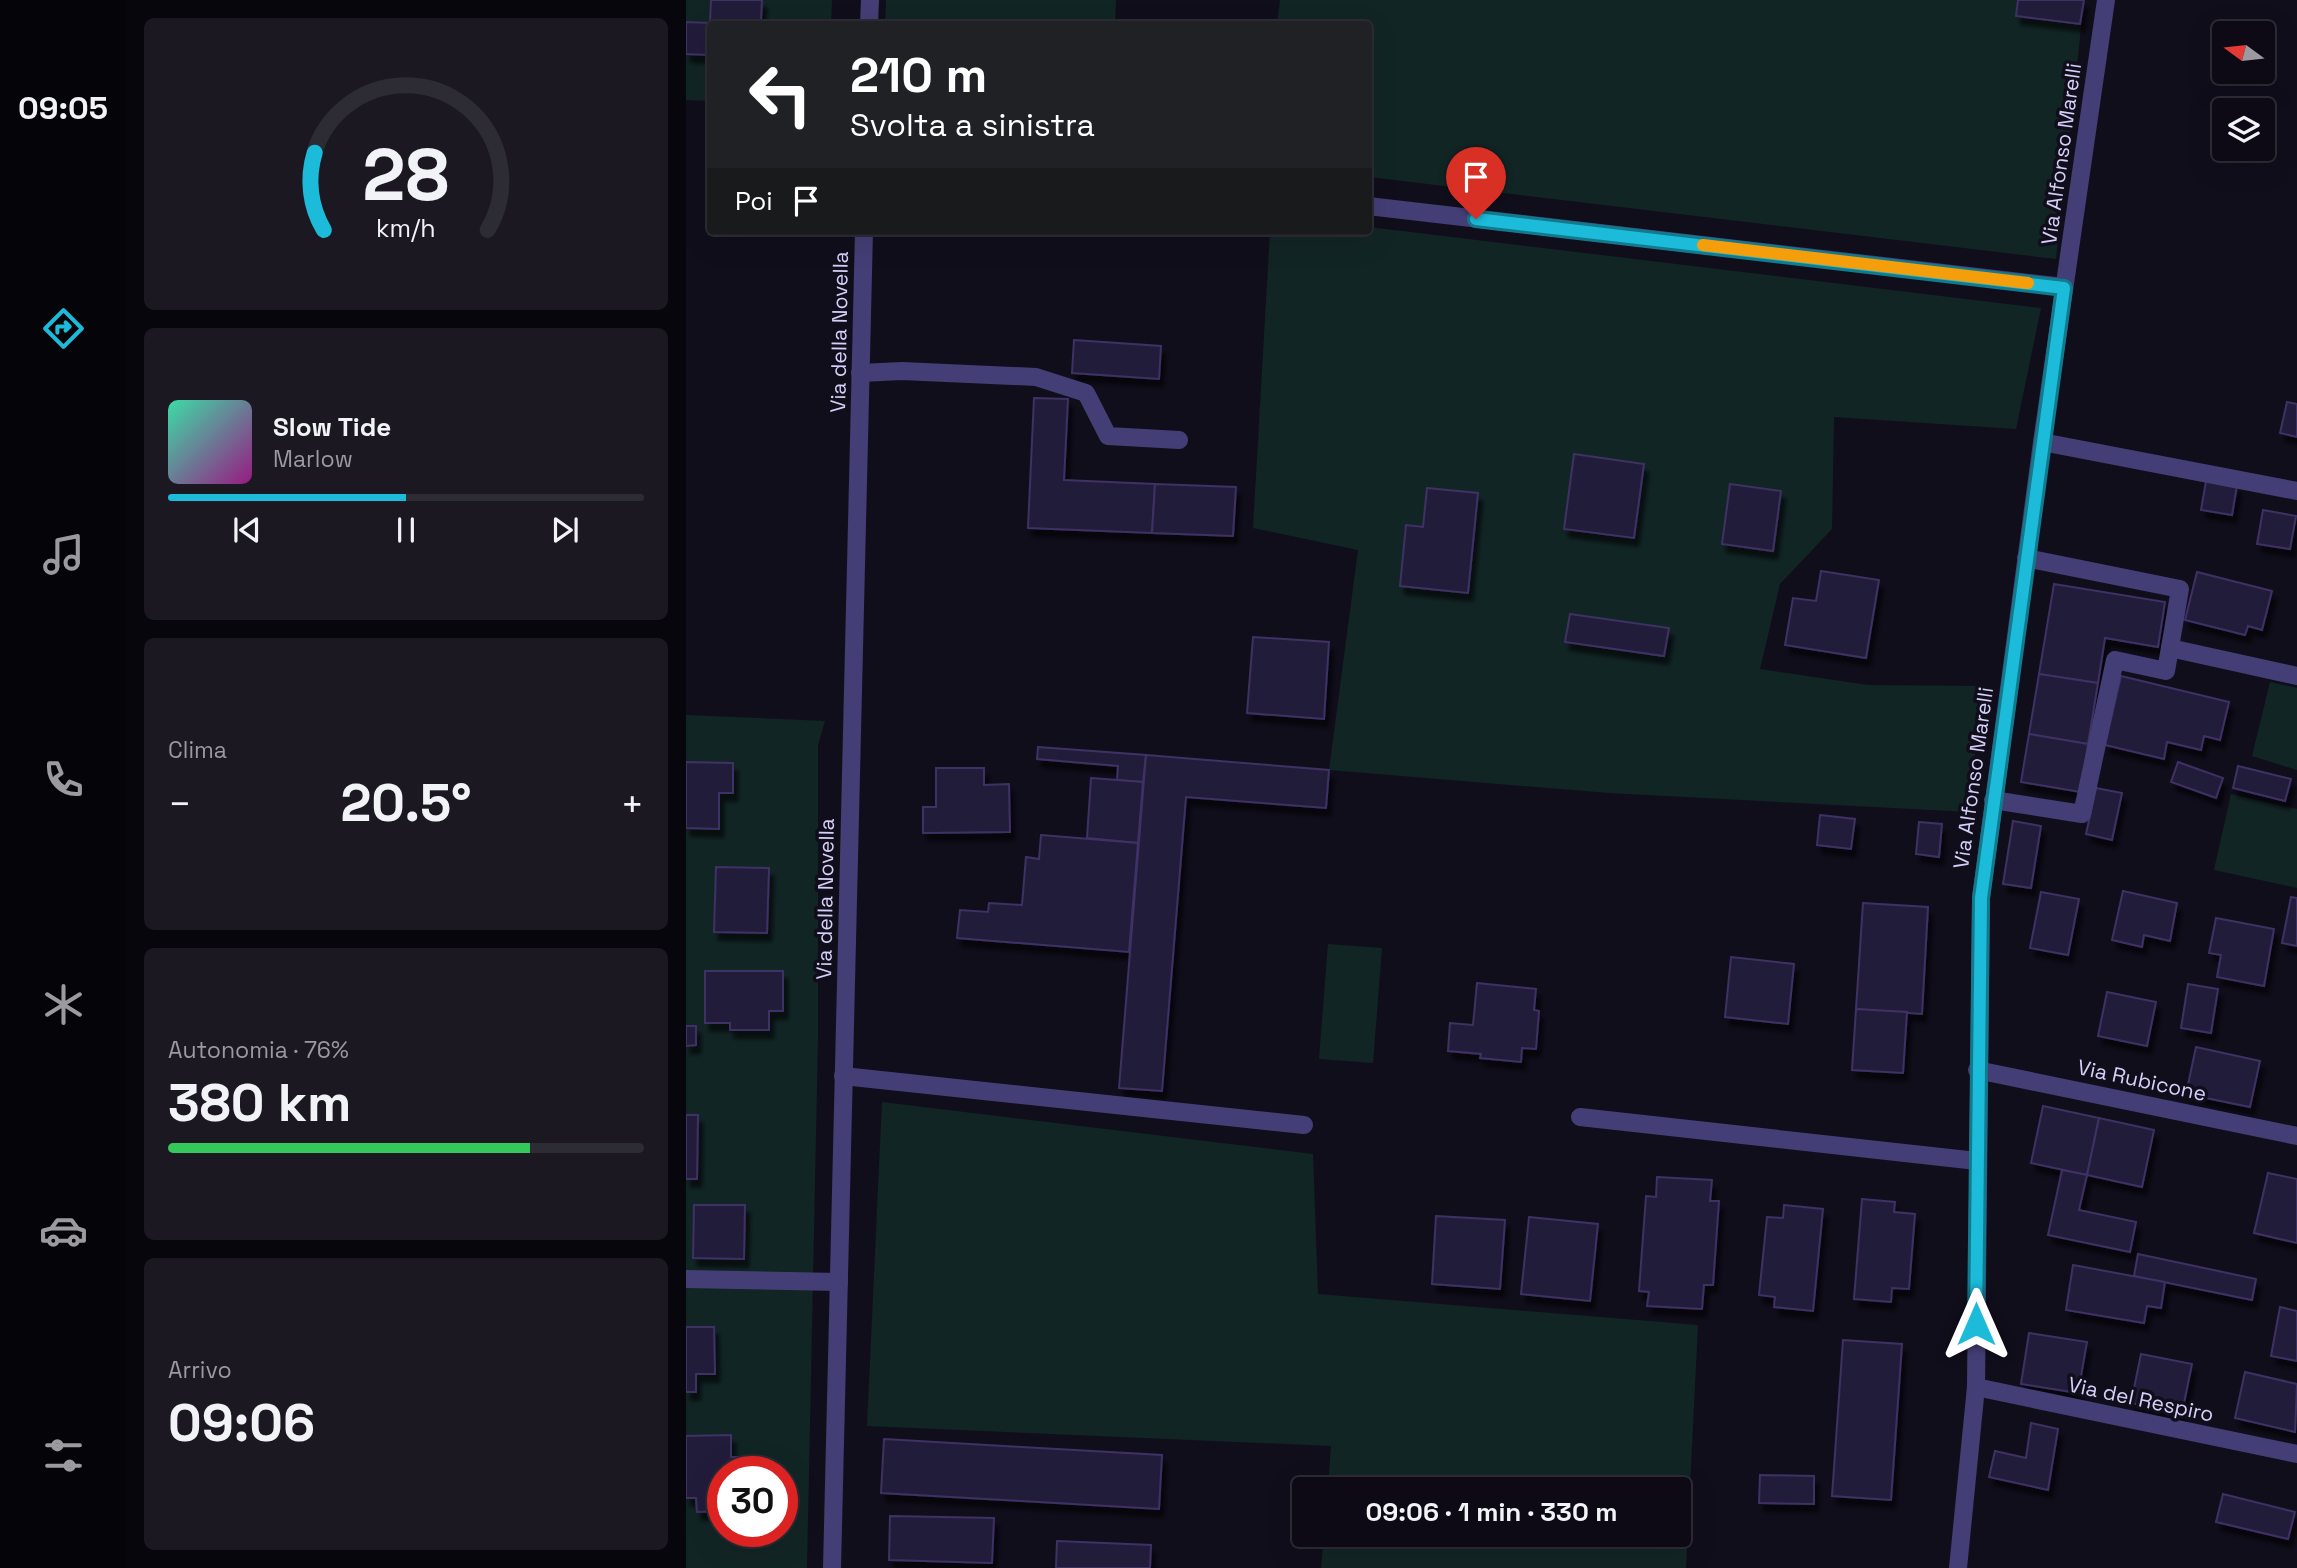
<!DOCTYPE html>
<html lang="it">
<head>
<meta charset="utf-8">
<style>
	body { margin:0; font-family:"Space Grotesk",sans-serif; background:#1b1822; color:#f1f3f6; height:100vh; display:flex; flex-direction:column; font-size:26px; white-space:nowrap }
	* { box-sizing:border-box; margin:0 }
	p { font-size:23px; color:#9a9aa0 }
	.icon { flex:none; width:38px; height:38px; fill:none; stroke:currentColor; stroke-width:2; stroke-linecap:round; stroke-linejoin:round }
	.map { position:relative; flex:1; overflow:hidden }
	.details { display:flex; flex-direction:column; gap:18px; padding:18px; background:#07060c; width:560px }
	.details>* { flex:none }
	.top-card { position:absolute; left:21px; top:21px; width:665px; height:214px; border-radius:7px; box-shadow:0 7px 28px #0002,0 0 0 2px #2d2b34; background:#202124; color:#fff; overflow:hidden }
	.needle { width:46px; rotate:285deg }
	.buttons { position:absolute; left:1526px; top:21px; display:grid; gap:14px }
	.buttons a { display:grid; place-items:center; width:63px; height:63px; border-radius:7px; background:#0d0a15; box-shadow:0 7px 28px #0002,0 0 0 2px #2d2b34; font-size:35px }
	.speed { position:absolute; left:21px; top:1456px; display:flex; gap:14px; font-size:35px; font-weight:700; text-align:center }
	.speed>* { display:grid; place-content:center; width:91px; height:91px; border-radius:50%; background:#0d0a15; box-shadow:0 7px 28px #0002,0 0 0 2px #2d2b34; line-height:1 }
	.speed .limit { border:10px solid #d22; background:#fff; color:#111 }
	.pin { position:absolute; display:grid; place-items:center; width:60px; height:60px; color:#fff; margin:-72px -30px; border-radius:50% 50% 50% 0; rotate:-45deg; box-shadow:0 0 7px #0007 }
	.pin .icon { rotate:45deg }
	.me { position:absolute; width:77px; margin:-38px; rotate:0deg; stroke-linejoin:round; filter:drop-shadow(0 0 5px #0008) }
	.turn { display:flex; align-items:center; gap:24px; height:147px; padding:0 28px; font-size:32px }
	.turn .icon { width:91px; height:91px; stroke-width:2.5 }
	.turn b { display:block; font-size:49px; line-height:60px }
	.then { display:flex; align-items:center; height:66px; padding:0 28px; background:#0003; gap:14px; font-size:26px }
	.big { font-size:52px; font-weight:700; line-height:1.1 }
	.details .card { flex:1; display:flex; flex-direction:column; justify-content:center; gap:10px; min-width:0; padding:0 24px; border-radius:10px; background:#1b1822 }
	.details .dial { align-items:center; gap:0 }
	.dial svg { height:182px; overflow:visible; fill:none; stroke:#2d2b34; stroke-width:7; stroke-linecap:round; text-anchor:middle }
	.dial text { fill:#f1f3f6; stroke:none }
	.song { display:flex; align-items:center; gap:21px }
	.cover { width:84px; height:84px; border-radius:10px; background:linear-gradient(135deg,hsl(160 70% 55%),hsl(310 70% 35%)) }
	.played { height:7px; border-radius:4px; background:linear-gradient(90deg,#1bbbd9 50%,#2d2b34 50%) }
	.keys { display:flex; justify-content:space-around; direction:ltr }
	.heat { display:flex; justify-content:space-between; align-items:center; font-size:38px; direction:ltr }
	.charge { height:10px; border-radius:5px; background:linear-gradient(90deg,#34c759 76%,#2d2b34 0) }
	.trip { position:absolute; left:606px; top:1477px; width:399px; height:70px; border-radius:7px; background:#0d0a15; box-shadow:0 7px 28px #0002,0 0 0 2px #2d2b34; font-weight:700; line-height:70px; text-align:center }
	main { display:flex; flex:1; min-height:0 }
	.menu { display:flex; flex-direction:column; width:126px; justify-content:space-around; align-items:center; background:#050408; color:#9a9aa0 }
	.menu .icon { width:49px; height:49px }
	.menu .current { color:#1bbbd9 }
	.menu b { font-size:32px; color:#f1f3f6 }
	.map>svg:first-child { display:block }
</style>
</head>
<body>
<main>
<nav class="menu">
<b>09:05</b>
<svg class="icon current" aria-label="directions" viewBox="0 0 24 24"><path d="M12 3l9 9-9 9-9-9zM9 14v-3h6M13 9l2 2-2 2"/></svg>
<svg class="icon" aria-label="music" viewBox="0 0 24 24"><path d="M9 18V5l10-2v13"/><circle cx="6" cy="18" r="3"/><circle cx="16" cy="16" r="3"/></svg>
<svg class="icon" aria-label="phone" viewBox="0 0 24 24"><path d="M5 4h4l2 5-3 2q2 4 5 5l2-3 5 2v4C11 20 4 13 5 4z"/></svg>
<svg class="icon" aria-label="climate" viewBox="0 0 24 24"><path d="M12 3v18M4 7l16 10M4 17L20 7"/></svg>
<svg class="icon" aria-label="car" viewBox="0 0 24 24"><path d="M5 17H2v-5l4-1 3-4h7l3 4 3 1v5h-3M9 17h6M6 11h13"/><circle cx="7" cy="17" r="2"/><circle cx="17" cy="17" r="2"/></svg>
<svg class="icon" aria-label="filters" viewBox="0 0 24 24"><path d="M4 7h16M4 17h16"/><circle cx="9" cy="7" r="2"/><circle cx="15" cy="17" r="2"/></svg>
</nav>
<section class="details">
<div class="card dial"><svg viewBox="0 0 100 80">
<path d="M14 69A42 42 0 1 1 86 69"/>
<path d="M14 69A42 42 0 0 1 10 35" stroke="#1bbbd9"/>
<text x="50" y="56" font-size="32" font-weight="700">28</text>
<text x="50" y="72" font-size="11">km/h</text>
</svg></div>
<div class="card">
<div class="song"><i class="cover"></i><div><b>Slow Tide</b><p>Marlow</p></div></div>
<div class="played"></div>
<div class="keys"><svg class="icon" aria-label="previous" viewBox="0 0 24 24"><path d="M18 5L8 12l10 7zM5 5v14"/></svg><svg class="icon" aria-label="pause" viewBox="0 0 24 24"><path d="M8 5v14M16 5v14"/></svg><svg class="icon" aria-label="next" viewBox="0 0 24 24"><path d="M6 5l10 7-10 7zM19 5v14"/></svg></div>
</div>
<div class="card"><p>Clima</p>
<div class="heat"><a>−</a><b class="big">20.5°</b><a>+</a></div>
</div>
<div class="card"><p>Autonomia · 76%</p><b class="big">380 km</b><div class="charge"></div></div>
<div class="card"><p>Arrivo</p><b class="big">09:06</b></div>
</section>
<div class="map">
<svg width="1611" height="1568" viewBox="0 0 1611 1568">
	<defs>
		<filter id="shadow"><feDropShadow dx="4.5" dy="8" stdDeviation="2" flood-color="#0009"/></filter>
	</defs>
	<rect width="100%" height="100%" fill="#110e1c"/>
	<g fill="#122525" fill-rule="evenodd">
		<polygon points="0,0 146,0 145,24 24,24 24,101 0,100"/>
		<polygon points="200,0 430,0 429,24 199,24"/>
		<polygon points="594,0 1398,0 1370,259 683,177 682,24 591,24"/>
		<path d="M683,227L1355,308L1330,429L1148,417L1146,529L1094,584L1074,669L1182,685L1295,686L1284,812L923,793L643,770L672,550L567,528L584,231H682ZM888,455L958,464L948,538L878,529ZM1044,484L1095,491L1086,551L1036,544ZM742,488L792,493L782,592L737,527ZM883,614L982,628L978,655L880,642Z"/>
		<polygon points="1584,682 1611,688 1611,770 1566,756"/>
		<path d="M0,715L139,721L132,745V1038L121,1568H0ZM37,1472H96V1531H37Z"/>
		<polygon points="1545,794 1611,809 1611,888 1528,870"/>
		<polygon points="642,944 696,948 687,1063 633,1059"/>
		<polygon points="196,1102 627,1154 632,1294 1012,1325 1000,1568 635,1568 638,1535 992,1535 992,1489 642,1489 645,1446 181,1426"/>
	</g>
	<g fill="#241c3b" stroke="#3e3164" stroke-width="2" filter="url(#shadow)">
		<polygon points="25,0 76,0 75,20 86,21 86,24 24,24 24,55 0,54 0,22 24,23"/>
		<polygon points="1332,0 1398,0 1394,24 1330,16"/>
		<polygon points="388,340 475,346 473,379 386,373"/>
		<polygon points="348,398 382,399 378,480 469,484 466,533 342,528"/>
		<polygon points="1601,402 1611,404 1611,437 1594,433"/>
		<polygon points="888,454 958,464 948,538 878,529"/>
		<polygon points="1520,481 1551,486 1546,515 1515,510"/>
		<polygon points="469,484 550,487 547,536 466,533"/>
		<polygon points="1044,484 1095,491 1087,551 1036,544"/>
		<polygon points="741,488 792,493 782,593 714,586 720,525 737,527"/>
		<polygon points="1577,510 1610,516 1604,549 1571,544"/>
		<polygon points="1135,571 1193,580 1180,658 1099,645 1107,598 1130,601"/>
		<polygon points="1511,572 1586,591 1576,630 1562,626 1559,635 1499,620"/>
		<polygon points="1368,584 1479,602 1472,647 1419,638 1412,683 1353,674"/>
		<polygon points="884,614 983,628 978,656 879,642"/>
		<polygon points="567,637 643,642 638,719 561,713"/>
		<polygon points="1353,674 1412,683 1402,744 1343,734"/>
		<polygon points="1435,676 1543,702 1534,740 1518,736 1515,750 1481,742 1478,759 1419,745"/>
		<polygon points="1343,734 1402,744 1395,792 1335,782"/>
		<polygon points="352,747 460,755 457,782 431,780 432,766 351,759"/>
		<polygon points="460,755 643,770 640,808 500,797 476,1091 433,1088"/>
		<polygon points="0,762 47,763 47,793 33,793 33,829 0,828"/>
		<polygon points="1492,762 1537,778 1530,798 1485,782"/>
		<polygon points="1552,766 1605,779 1599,801 1547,788"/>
		<polygon points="250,768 298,768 298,785 323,784 324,832 237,833 237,807 250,807"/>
		<polygon points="405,778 457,782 452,843 401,838"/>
		<polygon points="1410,788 1436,793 1426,840 1400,834"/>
		<polygon points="1134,815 1169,819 1165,849 1131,845"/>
		<polygon points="1327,821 1355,826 1345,888 1317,884"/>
		<polygon points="1233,822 1256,824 1253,857 1230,854"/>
		<polygon points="355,835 452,843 443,952 271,938 274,910 302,912 303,903 336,905 340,857 353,859"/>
		<polygon points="30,867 83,868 81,933 28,932"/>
		<polygon points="1437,891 1491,903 1484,941 1458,935 1456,947 1426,940"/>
		<polygon points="1355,892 1393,899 1382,955 1344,948"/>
		<polygon points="1605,897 1611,898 1611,946 1596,943"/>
		<polygon points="1177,903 1242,907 1236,1014 1170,1009"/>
		<polygon points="1530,918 1588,929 1578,986 1531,977 1535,955 1523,953"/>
		<polygon points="1045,957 1108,964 1102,1024 1039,1017"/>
		<polygon points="19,971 97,971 97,1011 83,1011 83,1030 44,1030 44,1023 19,1023"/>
		<polygon points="791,983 850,989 848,1010 853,1011 850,1049 836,1048 835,1062 794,1058 795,1054 762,1051 764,1023 787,1025"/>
		<polygon points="1502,984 1532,989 1525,1033 1495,1028"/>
		<polygon points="1421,992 1470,1002 1461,1046 1412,1036"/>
		<polygon points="1170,1009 1221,1012 1217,1073 1166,1070"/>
		<polygon points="0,1026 10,1026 10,1045 0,1046"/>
		<polygon points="1510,1047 1574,1061 1564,1107 1500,1094"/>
		<polygon points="1357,1106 1413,1118 1401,1175 1345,1163"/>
		<polygon points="0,1115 12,1115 11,1179 0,1179"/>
		<polygon points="1413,1118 1468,1130 1456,1187 1401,1175"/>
		<polygon points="1376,1170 1401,1175 1393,1210 1450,1222 1444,1252 1362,1235"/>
		<polygon points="1582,1173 1611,1179 1611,1243 1568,1233"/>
		<polygon points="971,1177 1026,1180 1024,1201 1033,1201 1027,1285 1018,1285 1016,1309 961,1306 963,1292 953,1291 960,1196 970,1197"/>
		<polygon points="1176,1199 1209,1202 1208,1212 1229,1214 1223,1289 1206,1288 1205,1302 1168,1299"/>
		<polygon points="8,1205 59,1205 58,1259 7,1258"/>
		<polygon points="1098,1205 1137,1209 1127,1311 1088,1307 1089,1297 1073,1295 1081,1217 1097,1218"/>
		<polygon points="750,1216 819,1220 814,1289 746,1284"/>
		<polygon points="843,1217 912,1224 904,1301 835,1294"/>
		<polygon points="1452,1254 1570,1279 1566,1300 1448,1276"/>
		<polygon points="1387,1265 1479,1282 1475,1308 1461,1306 1458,1323 1380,1310"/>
		<polygon points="1594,1307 1611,1311 1611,1361 1585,1356"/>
		<polygon points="0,1327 28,1327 29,1374 10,1374 10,1392 0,1392"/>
		<polygon points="1343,1333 1401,1342 1392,1393 1335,1384"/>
		<polygon points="1157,1340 1216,1344 1205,1500 1146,1496"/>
		<polygon points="1455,1354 1506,1364 1496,1413 1445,1403"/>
		<polygon points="1559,1372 1611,1384 1609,1432 1549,1418"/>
		<polygon points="1345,1423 1372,1429 1362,1490 1303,1477 1309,1451 1340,1458"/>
		<polygon points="45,1435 45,1457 67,1457 67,1472 37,1472 37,1511 11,1512 10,1498 0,1498 0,1436"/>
		<polygon points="198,1439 476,1455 473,1509 195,1493"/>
		<polygon points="1074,1475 1128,1476 1128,1504 1073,1503"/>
		<polygon points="1537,1494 1609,1512 1602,1539 1530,1522"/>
		<polygon points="204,1516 308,1518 306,1563 203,1560"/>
		<polygon points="371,1541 465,1545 464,1568 370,1568"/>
	</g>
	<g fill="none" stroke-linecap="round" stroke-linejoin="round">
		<g stroke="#443e76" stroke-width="18">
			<polyline points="183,24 184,0"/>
			<polyline points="682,206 1378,287"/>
			<polyline points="174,373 216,371 350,377 400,393 422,436 493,440"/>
			<polyline points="1356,442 1611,491"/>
			<polyline points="1484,648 1611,676"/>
			<polyline points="1307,800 1396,814 1429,660 1480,671 1494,589 1340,558"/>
			<polyline points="1291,1070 1611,1136"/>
			<polyline points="157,1076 618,1125"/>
			<polyline points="894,1117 1291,1161"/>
			<polyline points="0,1279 153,1282"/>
			<polyline points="1290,1387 1611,1454"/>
			<polyline points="146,1568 178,231"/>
			<polyline points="1272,1568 1290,1387 1295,898 1356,442 1420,0"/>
		</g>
	</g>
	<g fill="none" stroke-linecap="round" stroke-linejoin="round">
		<defs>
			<polyline id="route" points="790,219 1378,288 1295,898 1290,1324"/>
		</defs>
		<use href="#route" stroke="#127a8d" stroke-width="18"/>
		<use href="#route" stroke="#1bbbd9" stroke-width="12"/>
		<polyline stroke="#f59e0b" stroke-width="12" points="1017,245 1342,283"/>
	</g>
	<g text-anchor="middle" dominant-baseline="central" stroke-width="7" stroke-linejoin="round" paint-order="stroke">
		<g font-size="21" fill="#d6cff9" stroke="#110e1c">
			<text transform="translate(1375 154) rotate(-82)">Via Alfonso Marelli</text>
			<text transform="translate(153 332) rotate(-89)">Via della Novella</text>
			<text transform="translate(1287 778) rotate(-82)">Via Alfonso Marelli</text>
			<text transform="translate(139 899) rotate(-89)">Via della Novella</text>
			<text transform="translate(1456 1080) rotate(12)">Via Rubicone</text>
			<text transform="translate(1455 1399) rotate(12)">Via del Respiro</text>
		</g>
	</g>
</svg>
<div class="buttons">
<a><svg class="needle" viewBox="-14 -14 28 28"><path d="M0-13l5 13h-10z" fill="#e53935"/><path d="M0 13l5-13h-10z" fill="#9a9aa0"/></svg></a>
<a><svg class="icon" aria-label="layers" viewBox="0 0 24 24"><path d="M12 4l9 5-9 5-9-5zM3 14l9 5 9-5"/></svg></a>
</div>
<div class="speed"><div class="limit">30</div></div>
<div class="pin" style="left:790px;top:219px;background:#d93025"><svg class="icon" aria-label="arrive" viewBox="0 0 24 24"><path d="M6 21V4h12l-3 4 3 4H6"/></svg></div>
<svg class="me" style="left:1290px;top:1324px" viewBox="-20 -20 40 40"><path d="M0-17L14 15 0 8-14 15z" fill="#1bbbd9" stroke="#fff" stroke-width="4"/></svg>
<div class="trip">09:06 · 1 min · 330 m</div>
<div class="top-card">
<div class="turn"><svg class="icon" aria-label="left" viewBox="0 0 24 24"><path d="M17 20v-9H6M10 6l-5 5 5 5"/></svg><div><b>210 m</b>Svolta a sinistra</div></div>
<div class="then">Poi<svg class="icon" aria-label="arrive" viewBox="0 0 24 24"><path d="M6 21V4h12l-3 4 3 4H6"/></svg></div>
</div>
</div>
</main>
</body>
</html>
